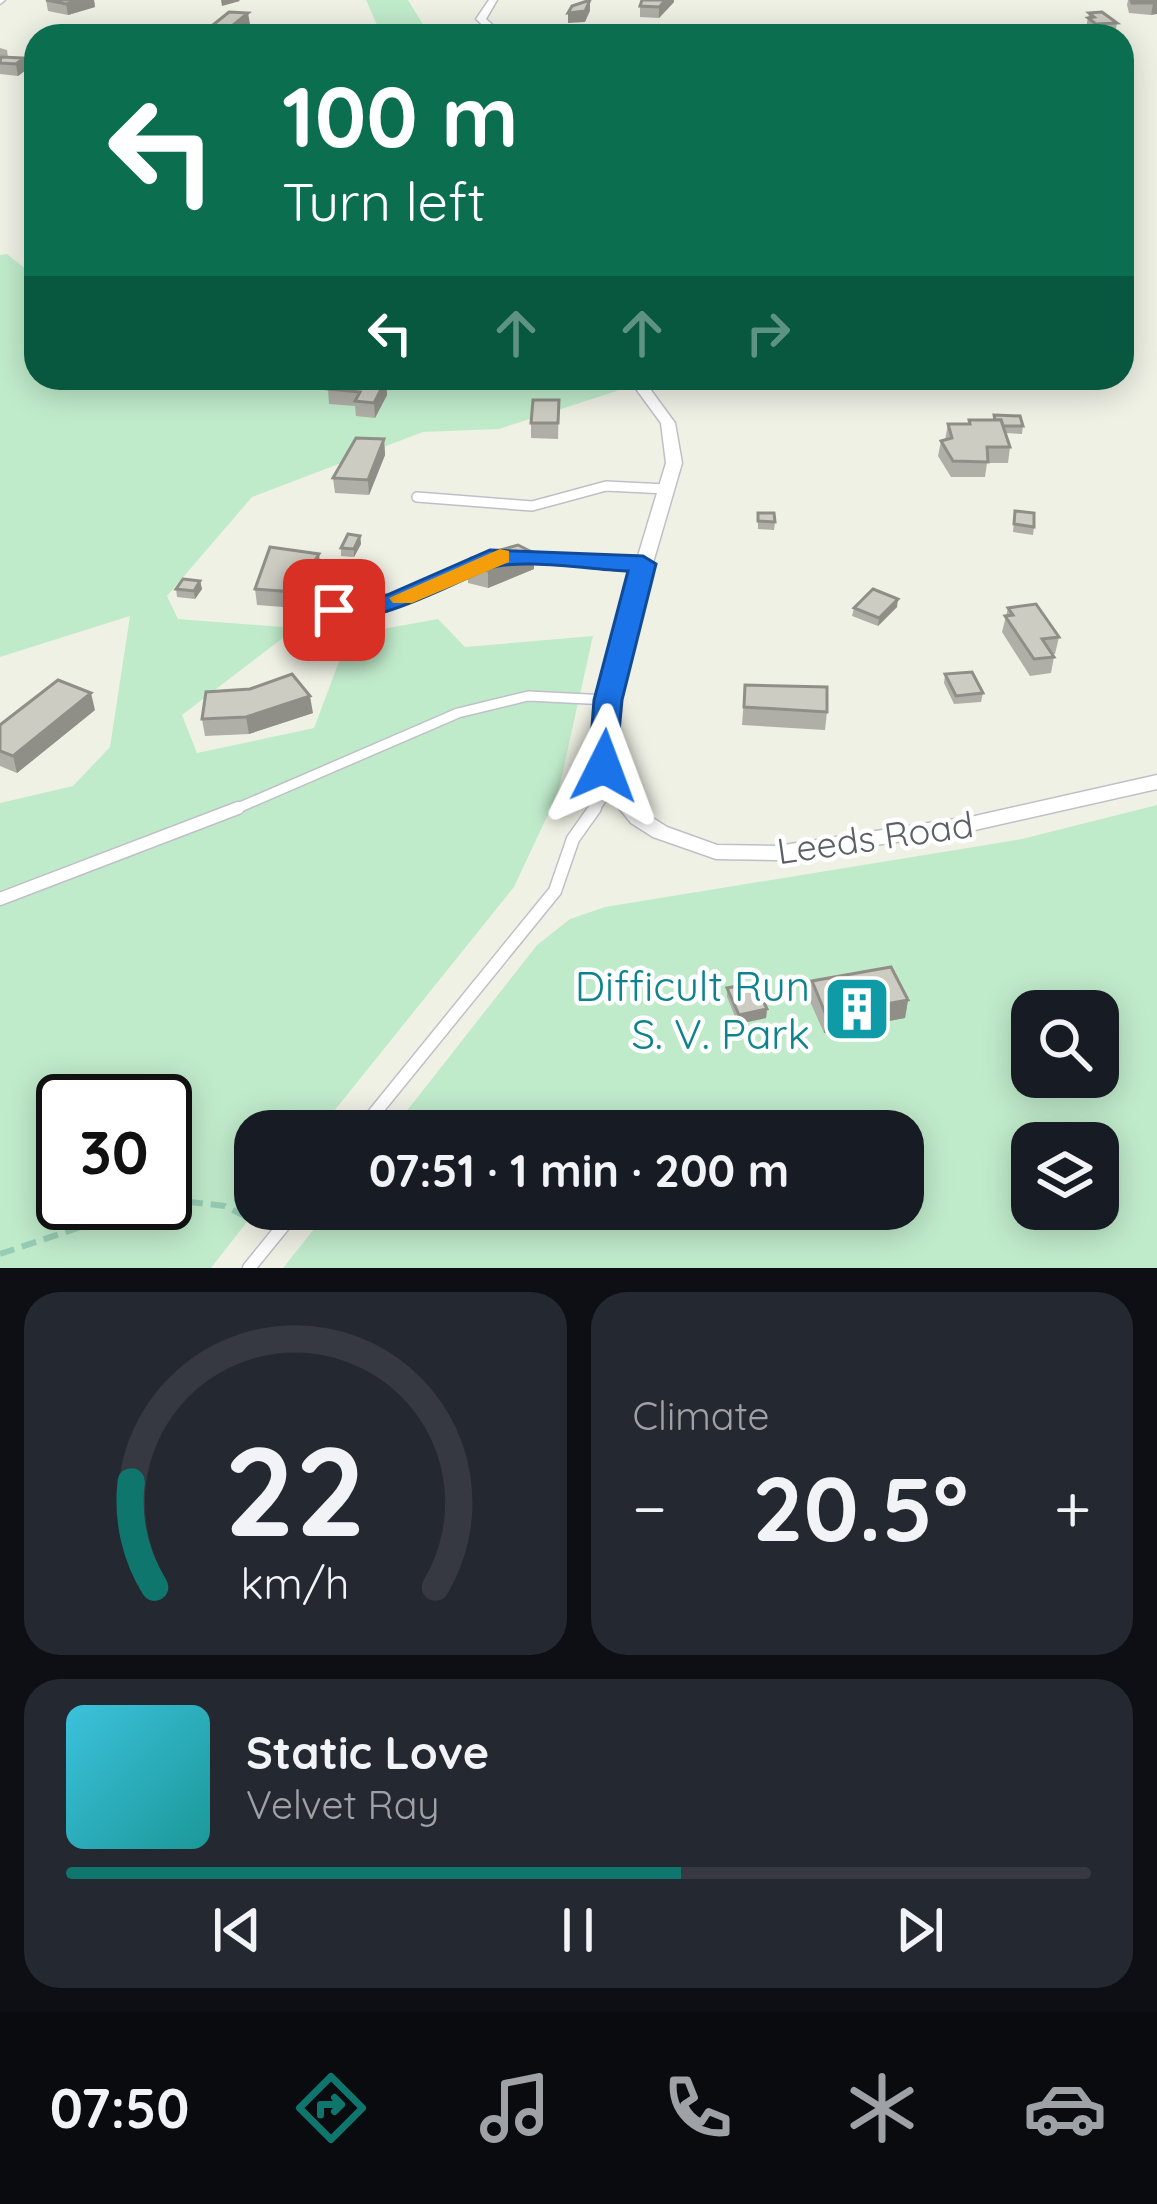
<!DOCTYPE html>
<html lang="en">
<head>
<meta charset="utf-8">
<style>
	body { margin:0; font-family:Quicksand,sans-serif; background:#242831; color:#f1f3f6; height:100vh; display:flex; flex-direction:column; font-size:45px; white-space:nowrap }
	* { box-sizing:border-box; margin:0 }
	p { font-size:39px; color:#9ea1a6 }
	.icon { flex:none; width:66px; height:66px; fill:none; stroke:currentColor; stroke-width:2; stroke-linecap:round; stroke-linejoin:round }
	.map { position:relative; height:1268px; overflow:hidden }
	.drawer { display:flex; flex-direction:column; gap:24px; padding:24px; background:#0d0f14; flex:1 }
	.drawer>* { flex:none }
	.hud { position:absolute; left:24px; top:24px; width:1110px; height:366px; border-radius:36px; box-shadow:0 6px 30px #0003; background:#0b6e4f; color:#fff; overflow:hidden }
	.tools { position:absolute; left:1011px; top:990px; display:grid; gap:24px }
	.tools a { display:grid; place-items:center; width:108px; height:108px; border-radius:24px; background:#171b24; box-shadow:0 6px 30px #0003; font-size:60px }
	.speed { position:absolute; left:36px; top:1074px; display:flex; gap:24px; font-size:60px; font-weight:700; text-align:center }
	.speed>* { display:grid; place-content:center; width:156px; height:156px; border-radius:50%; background:#171b24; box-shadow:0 6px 30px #0003; line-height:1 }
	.speed .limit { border:6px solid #111; border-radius:18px; background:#fff; color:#111 }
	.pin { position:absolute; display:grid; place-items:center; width:102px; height:102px; color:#fff; margin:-51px; border-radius:24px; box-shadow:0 6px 18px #0006 }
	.me { position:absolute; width:132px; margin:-66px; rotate:3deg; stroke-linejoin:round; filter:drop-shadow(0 0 9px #0008) }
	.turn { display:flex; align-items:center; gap:42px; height:252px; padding:0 60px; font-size:54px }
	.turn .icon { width:156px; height:156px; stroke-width:2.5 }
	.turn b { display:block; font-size:84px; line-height:102px }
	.lanes { display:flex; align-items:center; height:114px; padding:0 60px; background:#0003; justify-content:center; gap:60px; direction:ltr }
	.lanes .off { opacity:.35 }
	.big { font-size:90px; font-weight:700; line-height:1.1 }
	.drawer .widget { flex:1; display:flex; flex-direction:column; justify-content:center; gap:18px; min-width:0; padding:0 42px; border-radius:36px; background:#242831 }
	.drawer .dial { align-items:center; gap:0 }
	.dial svg { height:312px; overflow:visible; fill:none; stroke:#363941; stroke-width:7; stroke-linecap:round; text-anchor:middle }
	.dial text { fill:#f1f3f6; stroke:none }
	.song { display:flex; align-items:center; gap:36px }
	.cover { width:144px; height:144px; border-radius:18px; background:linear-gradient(135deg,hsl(190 70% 55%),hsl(180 70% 35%)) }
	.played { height:12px; border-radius:6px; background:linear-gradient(90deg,#0f766e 60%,#363941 60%) }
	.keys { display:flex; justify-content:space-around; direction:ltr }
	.heat { display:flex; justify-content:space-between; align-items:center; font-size:66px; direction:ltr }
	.drawer .tiles { flex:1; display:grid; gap:24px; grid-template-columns:1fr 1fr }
	.widget:last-child { grid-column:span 2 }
	.trip { position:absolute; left:234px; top:1110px; width:690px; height:120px; border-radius:36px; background:#171b24; box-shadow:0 6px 30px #0003; font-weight:700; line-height:120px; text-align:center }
	.tabs { display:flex; height:192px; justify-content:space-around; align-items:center; background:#090b0e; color:#9ea1a6 }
	.tabs .icon { width:84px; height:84px }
	.tabs .selected { color:#0f766e }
	.tabs b { font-size:54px; color:#f1f3f6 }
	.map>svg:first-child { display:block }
</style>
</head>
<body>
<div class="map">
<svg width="1157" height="1268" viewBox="0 0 1157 1268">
	<rect width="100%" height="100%" fill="#f0f1e5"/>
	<g fill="#c0ebcb" fill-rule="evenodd">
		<polygon points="366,0 408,0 430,36 382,36"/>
		<path d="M7,254L36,277V378H606L617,391L499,429L423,432L252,497L167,596L178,619L296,628L182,715L197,753L314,728L349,635L438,619L465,647L593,636L558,793L514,887L318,1131H255L257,1209L211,1268H0V803L73,786L110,747L130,616L0,657V255ZM63,1101H165V1203H63Z"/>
		<path d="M1157,805V1268H283L330,1209H903V1131H391L537,945L570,919L605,907L1022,839ZM1032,1011H1098V1077H1032ZM1032,1143H1098V1209H1032Z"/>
	</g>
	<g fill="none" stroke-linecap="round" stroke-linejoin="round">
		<defs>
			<g id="lane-far1">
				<polyline points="417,497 532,506 606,486 666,489"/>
				<polyline points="523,556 643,564"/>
				<path d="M318,604C377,618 424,586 477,563"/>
				<polyline points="231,811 458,713 528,696 608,700"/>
				<polyline points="593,811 611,786"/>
			</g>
			<g id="lane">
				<polyline points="0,899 238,808"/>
				<polyline points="360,1131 555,891 573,839 595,808"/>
				<polyline points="249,1268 297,1209"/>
			</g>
			<g id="street">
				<polygon points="0,0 5,0 0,4"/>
				<polygon points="489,0 497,0 486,19 505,36 494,36 476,19"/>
				<polygon points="628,378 642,378 675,423 682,463 625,659 613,739 621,784 645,813 667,827 717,845 777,846 975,816 1157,775 1157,789 975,830 777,860 716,859 653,837 631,823 601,786 593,739 607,659 666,463 661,423"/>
			</g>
		</defs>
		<use href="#lane-far1" stroke="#bfc0c7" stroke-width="12"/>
		<use href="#lane" stroke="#bfc0c7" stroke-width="15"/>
		<use href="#street" stroke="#bfc0c7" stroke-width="3"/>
		<g stroke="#97ccb4" stroke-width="6" stroke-dasharray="15 8" stroke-linecap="butt">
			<polyline points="165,1199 225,1206 262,1225"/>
			<polyline points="0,1254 152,1203"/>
		</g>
		<use href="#lane-far1" stroke="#fff" stroke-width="9"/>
		<use href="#lane" stroke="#fff" stroke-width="12"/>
		<use href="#street" fill="#fff" fill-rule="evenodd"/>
	</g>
	<g fill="#afafa7">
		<polygon points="46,0 94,0 95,7 68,15 48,11"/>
		<polygon points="1128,0 1157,0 1151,15 1129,13 1127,5"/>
		<polygon points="674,2 659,18 640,17 640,6"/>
		<polygon points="1089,13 1117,23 1115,34 1094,35 1086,28"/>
		<polygon points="0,48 7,50 8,57 26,70 18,76 0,74"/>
		<polygon points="386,380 387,395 375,418 356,416 355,406 329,404 328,389"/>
		<polygon points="559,400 558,439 531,438 531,423"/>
		<polygon points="994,415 1023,426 1022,434 1006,433 1010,447 1008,463 987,463 985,477 951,477 938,456 941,441 945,440 948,424 968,424 969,420 993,420"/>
		<polygon points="384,439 385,455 369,495 335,493 333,478"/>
		<polygon points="1015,511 1034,527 1033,535 1013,532"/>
		<polygon points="758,513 775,522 774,530 758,529"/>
		<polygon points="360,536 361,544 354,557 341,556 341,548"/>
		<polygon points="472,558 534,569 488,588 468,583 467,567 472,565"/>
		<polygon points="321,570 296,608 257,605 255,589"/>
		<polygon points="200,581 202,589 195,599 177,597 176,589"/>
		<polygon points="897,607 878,626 852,616 854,608"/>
		<polygon points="1008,608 1059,637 1055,654 1053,654 1054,657 1051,673 1030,676 1002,632"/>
		<polygon points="945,674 983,693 981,702 954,704 944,683"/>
		<polygon points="745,685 827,712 825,730 742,725"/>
		<polygon points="250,689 313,713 249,734 205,736 202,719"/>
		<polygon points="95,710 17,773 0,766 0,725"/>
		<polygon points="812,981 908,1000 905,1018 824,1033 809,999"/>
		<polygon points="727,988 767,1009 766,1018 738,1024 727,997"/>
	</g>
	<g fill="#8f8f88">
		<polygon points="80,0 94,0 95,7 68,15 66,4"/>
		<polygon points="221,0 239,0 240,1 222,6"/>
		<polygon points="590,0 590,11 585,22 568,23 568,13"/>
		<polygon points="666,0 674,0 674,2 659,18 659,7"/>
		<polygon points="1157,3 1157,14 1151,15 1153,4"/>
		<polygon points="248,13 250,24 234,36 203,36 203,33"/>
		<polygon points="24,58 26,70 18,76 16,64"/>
		<polygon points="386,380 387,395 375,418 374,403"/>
		<polygon points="384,439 385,455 369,495 368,480"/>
		<polygon points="360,536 361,544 354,557 354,549"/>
		<polygon points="534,553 534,569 488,588 488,571"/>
		<polygon points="319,554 321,570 296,608 294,592"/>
		<polygon points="200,581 202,589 195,599 194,591"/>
		<polygon points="898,599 897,607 878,626 879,618"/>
		<polygon points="91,693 95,710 17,773 13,756"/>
		<polygon points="310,696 313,713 249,734 246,717"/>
		<polygon points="908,1000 905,1018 824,1033 826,1015"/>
		<polygon points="767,1009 766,1018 738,1024 739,1015"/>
	</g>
	<g fill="#ccccc2" stroke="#8f8f88" stroke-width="3">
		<polygon points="46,0 80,0 66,4"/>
		<polygon points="590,0 585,11 568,13 572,6"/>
		<polygon points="642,0 666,0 659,7 640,6"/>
		<polygon points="1131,0 1157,0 1157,3 1132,3"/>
		<polygon points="229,12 248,13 232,26 203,33"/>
		<polygon points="1102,12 1117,23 1096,24 1088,18 1094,17 1089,13"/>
		<polygon points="1,57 24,58 16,64 0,63"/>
		<polygon points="334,378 363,385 367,379 386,380 374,403 355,401 360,392 328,389"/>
		<polygon points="533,400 559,400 558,423 531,423"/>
		<polygon points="994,415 1020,416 1023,426 1003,426 1001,420 995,420"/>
		<polygon points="969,420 1001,420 1010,447 987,447 988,462 953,461 941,441 952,438 948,424 970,424"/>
		<polygon points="356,438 384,439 368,480 333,478"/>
		<polygon points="1015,511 1034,513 1034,527 1014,524"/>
		<polygon points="758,513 774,513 775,522 758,521"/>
		<polygon points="348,534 360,536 354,549 341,548"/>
		<polygon points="518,545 534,553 488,571 467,567 478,563 472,558"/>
		<polygon points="270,547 319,554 294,592 255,589"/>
		<polygon points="183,579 200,581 194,591 176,589"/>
		<polygon points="873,589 898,599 879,618 854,608"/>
		<polygon points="1036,604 1059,637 1042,639 1054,657 1034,659 1005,616 1013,615 1008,608"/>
		<polygon points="972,672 983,693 956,696 945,674"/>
		<polygon points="292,674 310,696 246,717 202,719 206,692 250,689"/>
		<polygon points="58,680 91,693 13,756 0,751 0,725"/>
		<polygon points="745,685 827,687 827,712 744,707"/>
		<polygon points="891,967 908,1000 826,1015 812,981"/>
		<polygon points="755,983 767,1009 739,1015 727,988"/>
	</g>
	<path fill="#1a73e8" stroke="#114b97" stroke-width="3" d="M490,550L643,556L656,564L622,700L615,774L604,777L589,766L594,700L628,571C594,570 517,557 487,569C453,583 351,640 320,610L334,602L387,595Z"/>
	<polygon fill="#f59e0b" points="500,549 509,551 509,562 412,603 393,603 389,598"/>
	<defs>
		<symbol id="building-square" viewBox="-11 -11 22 22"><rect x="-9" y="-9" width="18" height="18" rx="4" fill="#0f9aa8" stroke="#fff"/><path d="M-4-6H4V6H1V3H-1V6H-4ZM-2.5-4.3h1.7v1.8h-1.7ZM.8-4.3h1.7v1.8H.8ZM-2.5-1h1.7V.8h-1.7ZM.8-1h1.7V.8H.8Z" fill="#fff"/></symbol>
	</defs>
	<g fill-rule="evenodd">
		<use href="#building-square" x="819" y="971" width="76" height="76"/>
	</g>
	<g text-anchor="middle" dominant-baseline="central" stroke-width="9" stroke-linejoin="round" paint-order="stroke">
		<g font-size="36" fill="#5d5f67" stroke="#fff">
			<text transform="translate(875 837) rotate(-8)">Leeds Road</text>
		</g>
		<g font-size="42" fill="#0d838f" stroke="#fff" text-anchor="end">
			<text x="810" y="985">Difficult Run<tspan x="810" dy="48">S. V. Park</tspan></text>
		</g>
	</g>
</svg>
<div class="tools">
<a><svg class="icon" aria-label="search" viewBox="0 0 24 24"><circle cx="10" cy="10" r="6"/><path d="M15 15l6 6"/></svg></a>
<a><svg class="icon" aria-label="layers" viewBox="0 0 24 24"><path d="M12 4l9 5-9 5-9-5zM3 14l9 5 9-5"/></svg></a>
</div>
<div class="speed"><div class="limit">30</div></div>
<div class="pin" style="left:334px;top:610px;background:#d93025"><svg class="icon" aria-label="arrive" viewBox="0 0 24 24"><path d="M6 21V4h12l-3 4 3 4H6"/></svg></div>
<svg class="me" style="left:604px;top:766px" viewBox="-20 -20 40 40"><path d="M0-17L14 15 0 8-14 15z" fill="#1a73e8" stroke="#fff" stroke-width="4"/></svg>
<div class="trip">07:51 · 1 min · 200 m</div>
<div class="hud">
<div class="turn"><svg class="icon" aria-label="left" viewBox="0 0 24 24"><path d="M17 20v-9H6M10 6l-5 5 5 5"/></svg><div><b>100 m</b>Turn left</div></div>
<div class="lanes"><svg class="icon" aria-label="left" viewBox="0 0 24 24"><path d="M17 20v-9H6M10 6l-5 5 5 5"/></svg><svg class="icon off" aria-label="ahead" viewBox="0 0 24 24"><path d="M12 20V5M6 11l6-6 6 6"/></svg><svg class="icon off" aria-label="ahead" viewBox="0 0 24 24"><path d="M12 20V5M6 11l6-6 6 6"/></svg><svg class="icon off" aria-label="right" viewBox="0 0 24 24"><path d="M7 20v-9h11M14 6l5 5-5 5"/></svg></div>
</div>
</div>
<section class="drawer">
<div class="tiles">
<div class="widget dial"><svg viewBox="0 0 100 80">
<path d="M14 69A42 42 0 1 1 86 69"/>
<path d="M14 69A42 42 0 0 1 8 42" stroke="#0f766e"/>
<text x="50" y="56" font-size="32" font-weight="700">22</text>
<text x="50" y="72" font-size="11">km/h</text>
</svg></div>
<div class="widget"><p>Climate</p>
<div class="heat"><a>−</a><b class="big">20.5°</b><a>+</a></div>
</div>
<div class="widget">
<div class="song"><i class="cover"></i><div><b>Static Love</b><p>Velvet Ray</p></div></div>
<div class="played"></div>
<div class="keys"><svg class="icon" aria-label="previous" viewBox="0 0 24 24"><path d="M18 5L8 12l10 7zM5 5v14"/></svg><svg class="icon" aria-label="pause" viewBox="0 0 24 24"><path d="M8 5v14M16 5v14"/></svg><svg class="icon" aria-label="next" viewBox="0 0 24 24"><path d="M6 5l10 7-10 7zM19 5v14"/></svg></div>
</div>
</div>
</section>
<nav class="tabs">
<b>07:50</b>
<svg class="icon selected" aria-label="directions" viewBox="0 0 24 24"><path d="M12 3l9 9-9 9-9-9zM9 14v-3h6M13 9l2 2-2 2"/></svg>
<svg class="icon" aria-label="music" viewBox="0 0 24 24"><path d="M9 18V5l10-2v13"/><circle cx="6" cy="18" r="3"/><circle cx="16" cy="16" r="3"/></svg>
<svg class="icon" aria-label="phone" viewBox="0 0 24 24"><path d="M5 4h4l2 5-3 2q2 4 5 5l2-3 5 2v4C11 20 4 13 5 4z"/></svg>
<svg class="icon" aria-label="climate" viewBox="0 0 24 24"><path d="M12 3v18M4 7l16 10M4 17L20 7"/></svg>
<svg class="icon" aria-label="car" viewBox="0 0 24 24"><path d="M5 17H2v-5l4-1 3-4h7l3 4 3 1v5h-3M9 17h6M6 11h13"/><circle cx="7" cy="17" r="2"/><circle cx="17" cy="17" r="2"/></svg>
</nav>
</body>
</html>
